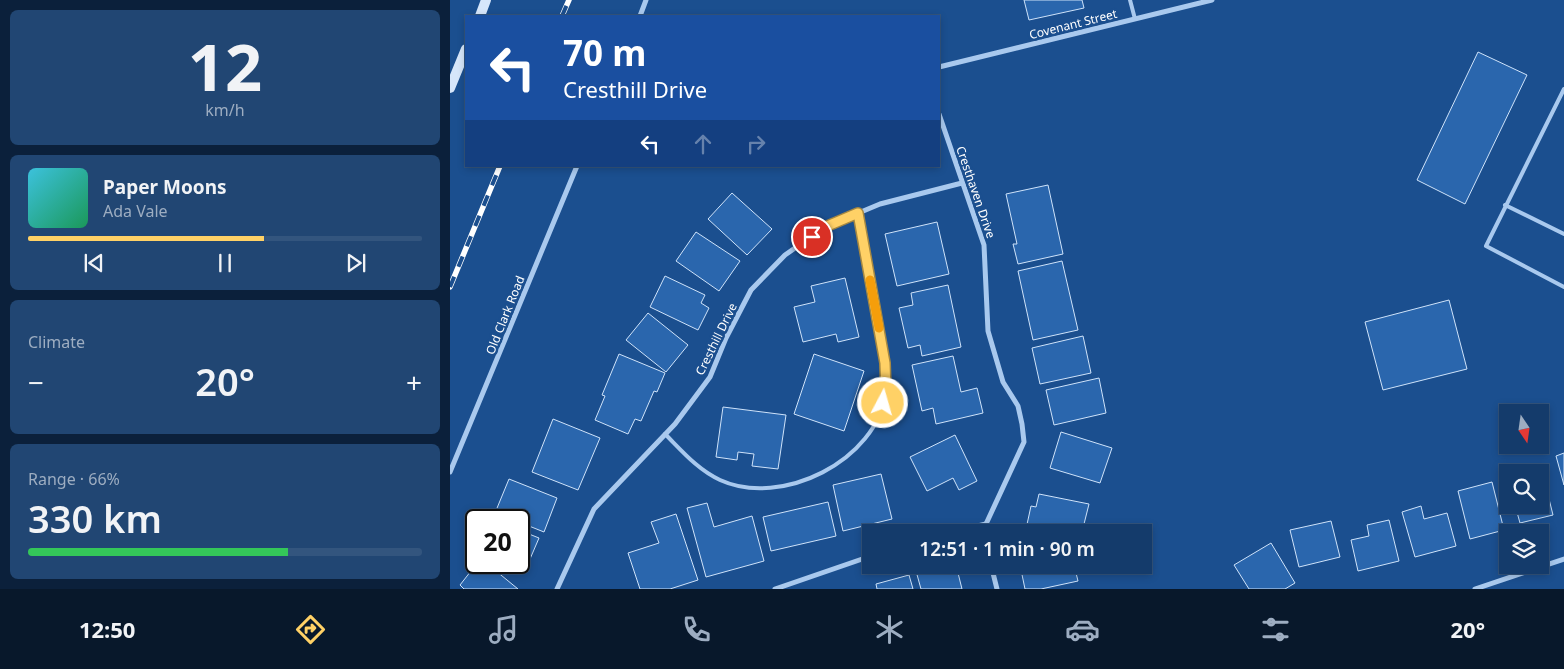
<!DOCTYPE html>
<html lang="en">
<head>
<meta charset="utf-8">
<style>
	body { margin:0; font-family:"Noto Sans",sans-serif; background:#214673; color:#f1f3f6; height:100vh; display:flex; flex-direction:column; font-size:19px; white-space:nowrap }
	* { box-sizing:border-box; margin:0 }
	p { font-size:16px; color:#9dadc1 }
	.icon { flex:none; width:28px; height:28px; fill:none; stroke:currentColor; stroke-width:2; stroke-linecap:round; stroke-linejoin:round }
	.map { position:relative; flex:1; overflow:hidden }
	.side { display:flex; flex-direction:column; gap:10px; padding:10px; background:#0b203b; width:450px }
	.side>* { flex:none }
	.hud { position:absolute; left:15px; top:15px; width:475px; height:152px; border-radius:0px; box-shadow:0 2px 8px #0003,0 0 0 1px #33557e; background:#1a4fa0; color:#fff; overflow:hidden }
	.needle { width:32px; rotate:167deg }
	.buttons { position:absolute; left:1049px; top:404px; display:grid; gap:10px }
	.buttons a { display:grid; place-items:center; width:50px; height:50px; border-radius:0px; background:#143b6b; box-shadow:0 2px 8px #0003,0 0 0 1px #33557e; font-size:25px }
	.speed { position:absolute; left:15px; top:509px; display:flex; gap:10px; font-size:25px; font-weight:700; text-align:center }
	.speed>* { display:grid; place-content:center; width:65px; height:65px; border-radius:50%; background:#143b6b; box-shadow:0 2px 8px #0003,0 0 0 1px #33557e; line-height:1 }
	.speed .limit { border:2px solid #111; border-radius:8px; background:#fff; color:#111 }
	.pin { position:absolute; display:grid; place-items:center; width:42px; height:42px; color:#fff; margin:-21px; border:2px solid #fff; border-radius:50%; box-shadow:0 1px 5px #0007 }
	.me { position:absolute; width:55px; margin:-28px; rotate:6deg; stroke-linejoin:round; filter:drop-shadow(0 0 4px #0008) }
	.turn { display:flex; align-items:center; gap:18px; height:105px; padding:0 15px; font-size:22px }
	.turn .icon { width:65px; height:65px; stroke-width:2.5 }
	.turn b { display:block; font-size:35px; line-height:42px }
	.lanes { display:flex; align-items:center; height:48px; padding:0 15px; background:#0003; justify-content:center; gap:25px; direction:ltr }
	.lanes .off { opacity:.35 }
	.big { font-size:38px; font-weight:600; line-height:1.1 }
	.side .tile { flex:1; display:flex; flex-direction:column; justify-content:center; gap:8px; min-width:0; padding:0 18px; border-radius:8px; background:#214673 }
	.side .dial { align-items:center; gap:0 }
	.dial b { font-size:65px; line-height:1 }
	.song { display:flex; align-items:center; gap:15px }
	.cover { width:60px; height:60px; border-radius:8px; background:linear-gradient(135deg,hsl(190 70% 55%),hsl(150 70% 35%)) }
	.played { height:5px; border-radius:2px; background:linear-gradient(90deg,#ffd166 60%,#33557e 60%) }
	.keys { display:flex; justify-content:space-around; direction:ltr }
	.heat { display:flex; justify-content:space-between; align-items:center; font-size:28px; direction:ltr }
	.charge { height:8px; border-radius:4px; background:linear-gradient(90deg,#34c759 66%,#33557e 0) }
	.trip { position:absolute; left:412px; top:524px; width:290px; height:50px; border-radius:0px; background:#143b6b; box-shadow:0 2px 8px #0003,0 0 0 1px #33557e; font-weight:600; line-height:50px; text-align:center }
	.menu { display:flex; height:80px; justify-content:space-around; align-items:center; background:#08182b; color:#9dadc1 }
	.menu .icon { width:35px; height:35px }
	.menu .selected { color:#ffd166 }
	.menu b { font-size:22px; color:#f1f3f6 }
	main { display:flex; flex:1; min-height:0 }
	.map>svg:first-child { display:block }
</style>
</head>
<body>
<main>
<section class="side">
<div class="tile dial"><b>12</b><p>km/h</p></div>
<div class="tile">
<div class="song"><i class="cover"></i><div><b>Paper Moons</b><p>Ada Vale</p></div></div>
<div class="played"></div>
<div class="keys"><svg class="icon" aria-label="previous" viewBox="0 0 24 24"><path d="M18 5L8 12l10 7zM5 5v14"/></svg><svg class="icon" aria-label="pause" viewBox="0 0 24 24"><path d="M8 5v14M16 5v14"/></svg><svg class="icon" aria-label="next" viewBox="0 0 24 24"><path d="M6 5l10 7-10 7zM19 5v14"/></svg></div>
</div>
<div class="tile"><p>Climate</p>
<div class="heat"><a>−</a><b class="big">20°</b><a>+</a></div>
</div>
<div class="tile"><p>Range · 66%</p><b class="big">330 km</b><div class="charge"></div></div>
</section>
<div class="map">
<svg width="1114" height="589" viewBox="0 0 1114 589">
	<rect width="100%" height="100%" fill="#1b4f8f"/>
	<g fill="#2a66ad" stroke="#cfe3fa">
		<polygon points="574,0 632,0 634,8 579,20"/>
		<polygon points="1028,52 1077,75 1015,204 967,180"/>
		<polygon points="598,185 613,254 568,264 563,244 567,244 556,194"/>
		<polygon points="282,193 322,229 297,255 258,219"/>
		<polygon points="487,222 499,274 447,286 435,234"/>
		<polygon points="246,232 290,261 269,291 226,261"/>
		<polygon points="612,261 628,330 583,340 568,271"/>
		<polygon points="215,276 255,295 251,303 259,308 248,330 200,307"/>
		<polygon points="395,278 409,337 388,342 386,334 353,342 344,307 365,302 361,286"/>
		<polygon points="498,285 511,347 472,356 470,345 458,348 449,308 463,305 461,293"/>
		<polygon points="999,300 1017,369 933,390 915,322"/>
		<polygon points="198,313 238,345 216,372 176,340"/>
		<polygon points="633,336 641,373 590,384 582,348"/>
		<polygon points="169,354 215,373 207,392 204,391 191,421 185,419 178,434 145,420 155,396 152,395"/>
		<polygon points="364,354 414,371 394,431 344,414"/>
		<polygon points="503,356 511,392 527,388 533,413 486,424 483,408 472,411 462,365"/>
		<polygon points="649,378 656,413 604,425 596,390"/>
		<polygon points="273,407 336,415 328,469 302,466 304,454 288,452 287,460 266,457"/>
		<polygon points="103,419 150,438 128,490 82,472"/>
		<polygon points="611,432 662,448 650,483 600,468"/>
		<polygon points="505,435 527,481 509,490 503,478 477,491 460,457"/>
		<polygon points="1114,453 1114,485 1106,456"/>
		<polygon points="1091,467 1103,515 1070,523 1065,505 1090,505 1090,472 1069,472"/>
		<polygon points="431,474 442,519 393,531 383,485"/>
		<polygon points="59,479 107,498 94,532 69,522 69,520 45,513"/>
		<polygon points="1042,482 1054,530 1020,539 1008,491"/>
		<polygon points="589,494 639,504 632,532 592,532 576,529 581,506 586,507"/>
		<polygon points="378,502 386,536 321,551 313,517"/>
		<polygon points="257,503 264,527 302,516 314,561 256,577 237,508"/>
		<polygon points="971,506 974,519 997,513 1006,546 965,557 952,512"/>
		<polygon points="226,514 248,580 220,589 190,589 178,553 209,543 201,522"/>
		<polygon points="939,520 949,561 908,571 901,540 919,536 917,525"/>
		<polygon points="881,521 890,557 849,567 840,530"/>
		<polygon points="69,530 89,538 74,573 50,562 69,562"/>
		<polygon points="821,543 845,583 835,589 799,589 784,565"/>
		<polygon points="28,562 35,562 68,589 14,589 10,585"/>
		<polygon points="490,565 506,565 512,589 471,589 466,571"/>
		<polygon points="570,565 624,565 628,581 591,589 575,589"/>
		<polygon points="459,575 463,589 427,589 426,584"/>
	</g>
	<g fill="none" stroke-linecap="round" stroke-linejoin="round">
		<g stroke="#a9c9ee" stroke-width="4">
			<polyline points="680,0 685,19"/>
			<polyline points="1114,89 1036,246 1114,287"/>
			<polyline points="1055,205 1114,234"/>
			<path d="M215,434C232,451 248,470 270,480C331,508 427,461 436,392C439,369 432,344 428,321C421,285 415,249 409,213"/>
		</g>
		<g stroke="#a9c9ee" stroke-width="5">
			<polyline points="190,16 196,0"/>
			<polyline points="489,67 762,0"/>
			<polyline points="489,114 534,245 538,331 553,382 568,406 572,424 574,442 536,524 536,532"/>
			<polyline points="0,472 127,166"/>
			<polyline points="502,532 536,524"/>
			<polyline points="541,565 547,589"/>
			<polyline points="107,589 144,509 225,424 260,377 276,338 301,290 335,255 375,227 430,204 512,183"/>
			<polyline points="325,589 421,556"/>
			<polyline points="1025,589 1114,559"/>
		</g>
		<g stroke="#d6e6fa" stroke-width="10">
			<polyline points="30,16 36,0"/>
			<polyline points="0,88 16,49"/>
		</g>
		<defs>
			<g id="rail">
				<polyline points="112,16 119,0"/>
				<polyline points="0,287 50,166"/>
			</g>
		</defs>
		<use href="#rail" stroke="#fff" stroke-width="5.5"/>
		<use href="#rail" stroke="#1b4f8f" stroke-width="4" stroke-dasharray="11" stroke-linecap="butt"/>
	</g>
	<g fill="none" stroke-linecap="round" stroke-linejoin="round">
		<defs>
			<polyline id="route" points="362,237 375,227 408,213 435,363 436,392 433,403"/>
		</defs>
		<use href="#route" stroke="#a68842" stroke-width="12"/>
		<use href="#route" stroke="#ffd166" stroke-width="9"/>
		<polyline stroke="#f59e0b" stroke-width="9" points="420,280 429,328"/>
	</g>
	<g text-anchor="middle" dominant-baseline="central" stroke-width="5" stroke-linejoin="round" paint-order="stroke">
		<g font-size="12" fill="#fff" stroke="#1b4f8f">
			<text transform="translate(623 24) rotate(-14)">Covenant Street</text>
			<text transform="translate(526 192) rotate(71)">Cresthaven Drive</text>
			<text transform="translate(55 315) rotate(-68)">Old Clark Road</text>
			<text transform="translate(266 339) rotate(-64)">Cresthill Drive</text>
		</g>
	</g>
</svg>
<div class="buttons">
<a><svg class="needle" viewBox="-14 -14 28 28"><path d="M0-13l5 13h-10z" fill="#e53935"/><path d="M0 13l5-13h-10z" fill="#9dadc1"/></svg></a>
<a><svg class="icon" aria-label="search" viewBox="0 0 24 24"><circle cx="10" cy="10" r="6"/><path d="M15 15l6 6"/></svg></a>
<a><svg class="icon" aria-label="layers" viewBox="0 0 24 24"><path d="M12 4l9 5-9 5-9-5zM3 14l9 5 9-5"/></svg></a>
</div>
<div class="speed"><div class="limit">20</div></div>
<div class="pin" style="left:362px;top:237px;background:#d93025"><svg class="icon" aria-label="arrive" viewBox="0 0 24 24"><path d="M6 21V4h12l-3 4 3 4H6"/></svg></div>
<svg class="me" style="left:433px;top:403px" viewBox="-20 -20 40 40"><circle r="17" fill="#ffd166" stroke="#fff" stroke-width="3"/><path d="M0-11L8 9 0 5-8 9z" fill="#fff"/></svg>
<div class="trip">12:51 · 1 min · 90 m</div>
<div class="hud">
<div class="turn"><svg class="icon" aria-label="left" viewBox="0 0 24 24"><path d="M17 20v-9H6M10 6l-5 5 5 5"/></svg><div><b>70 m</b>Cresthill Drive</div></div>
<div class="lanes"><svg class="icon" aria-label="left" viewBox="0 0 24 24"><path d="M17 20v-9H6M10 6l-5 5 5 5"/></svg><svg class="icon off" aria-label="ahead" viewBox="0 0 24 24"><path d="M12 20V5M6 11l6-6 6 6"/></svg><svg class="icon off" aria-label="right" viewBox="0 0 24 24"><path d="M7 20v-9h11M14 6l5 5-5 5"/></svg></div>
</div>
</div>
</main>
<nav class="menu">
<b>12:50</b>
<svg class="icon selected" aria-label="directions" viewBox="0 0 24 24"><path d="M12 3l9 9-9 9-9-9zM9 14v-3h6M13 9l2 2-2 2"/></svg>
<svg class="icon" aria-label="music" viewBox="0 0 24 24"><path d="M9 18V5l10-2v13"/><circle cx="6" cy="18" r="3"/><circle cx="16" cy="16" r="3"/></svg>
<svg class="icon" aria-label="phone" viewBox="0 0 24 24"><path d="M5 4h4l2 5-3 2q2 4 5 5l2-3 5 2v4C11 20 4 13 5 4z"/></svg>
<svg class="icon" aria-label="climate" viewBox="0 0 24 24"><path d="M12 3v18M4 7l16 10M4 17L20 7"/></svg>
<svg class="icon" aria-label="car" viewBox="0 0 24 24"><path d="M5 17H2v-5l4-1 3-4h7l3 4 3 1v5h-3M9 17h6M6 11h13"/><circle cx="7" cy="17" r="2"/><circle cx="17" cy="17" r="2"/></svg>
<svg class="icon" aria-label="filters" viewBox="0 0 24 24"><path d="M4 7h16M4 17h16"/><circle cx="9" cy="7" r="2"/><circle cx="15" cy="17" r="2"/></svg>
<b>20°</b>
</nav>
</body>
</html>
